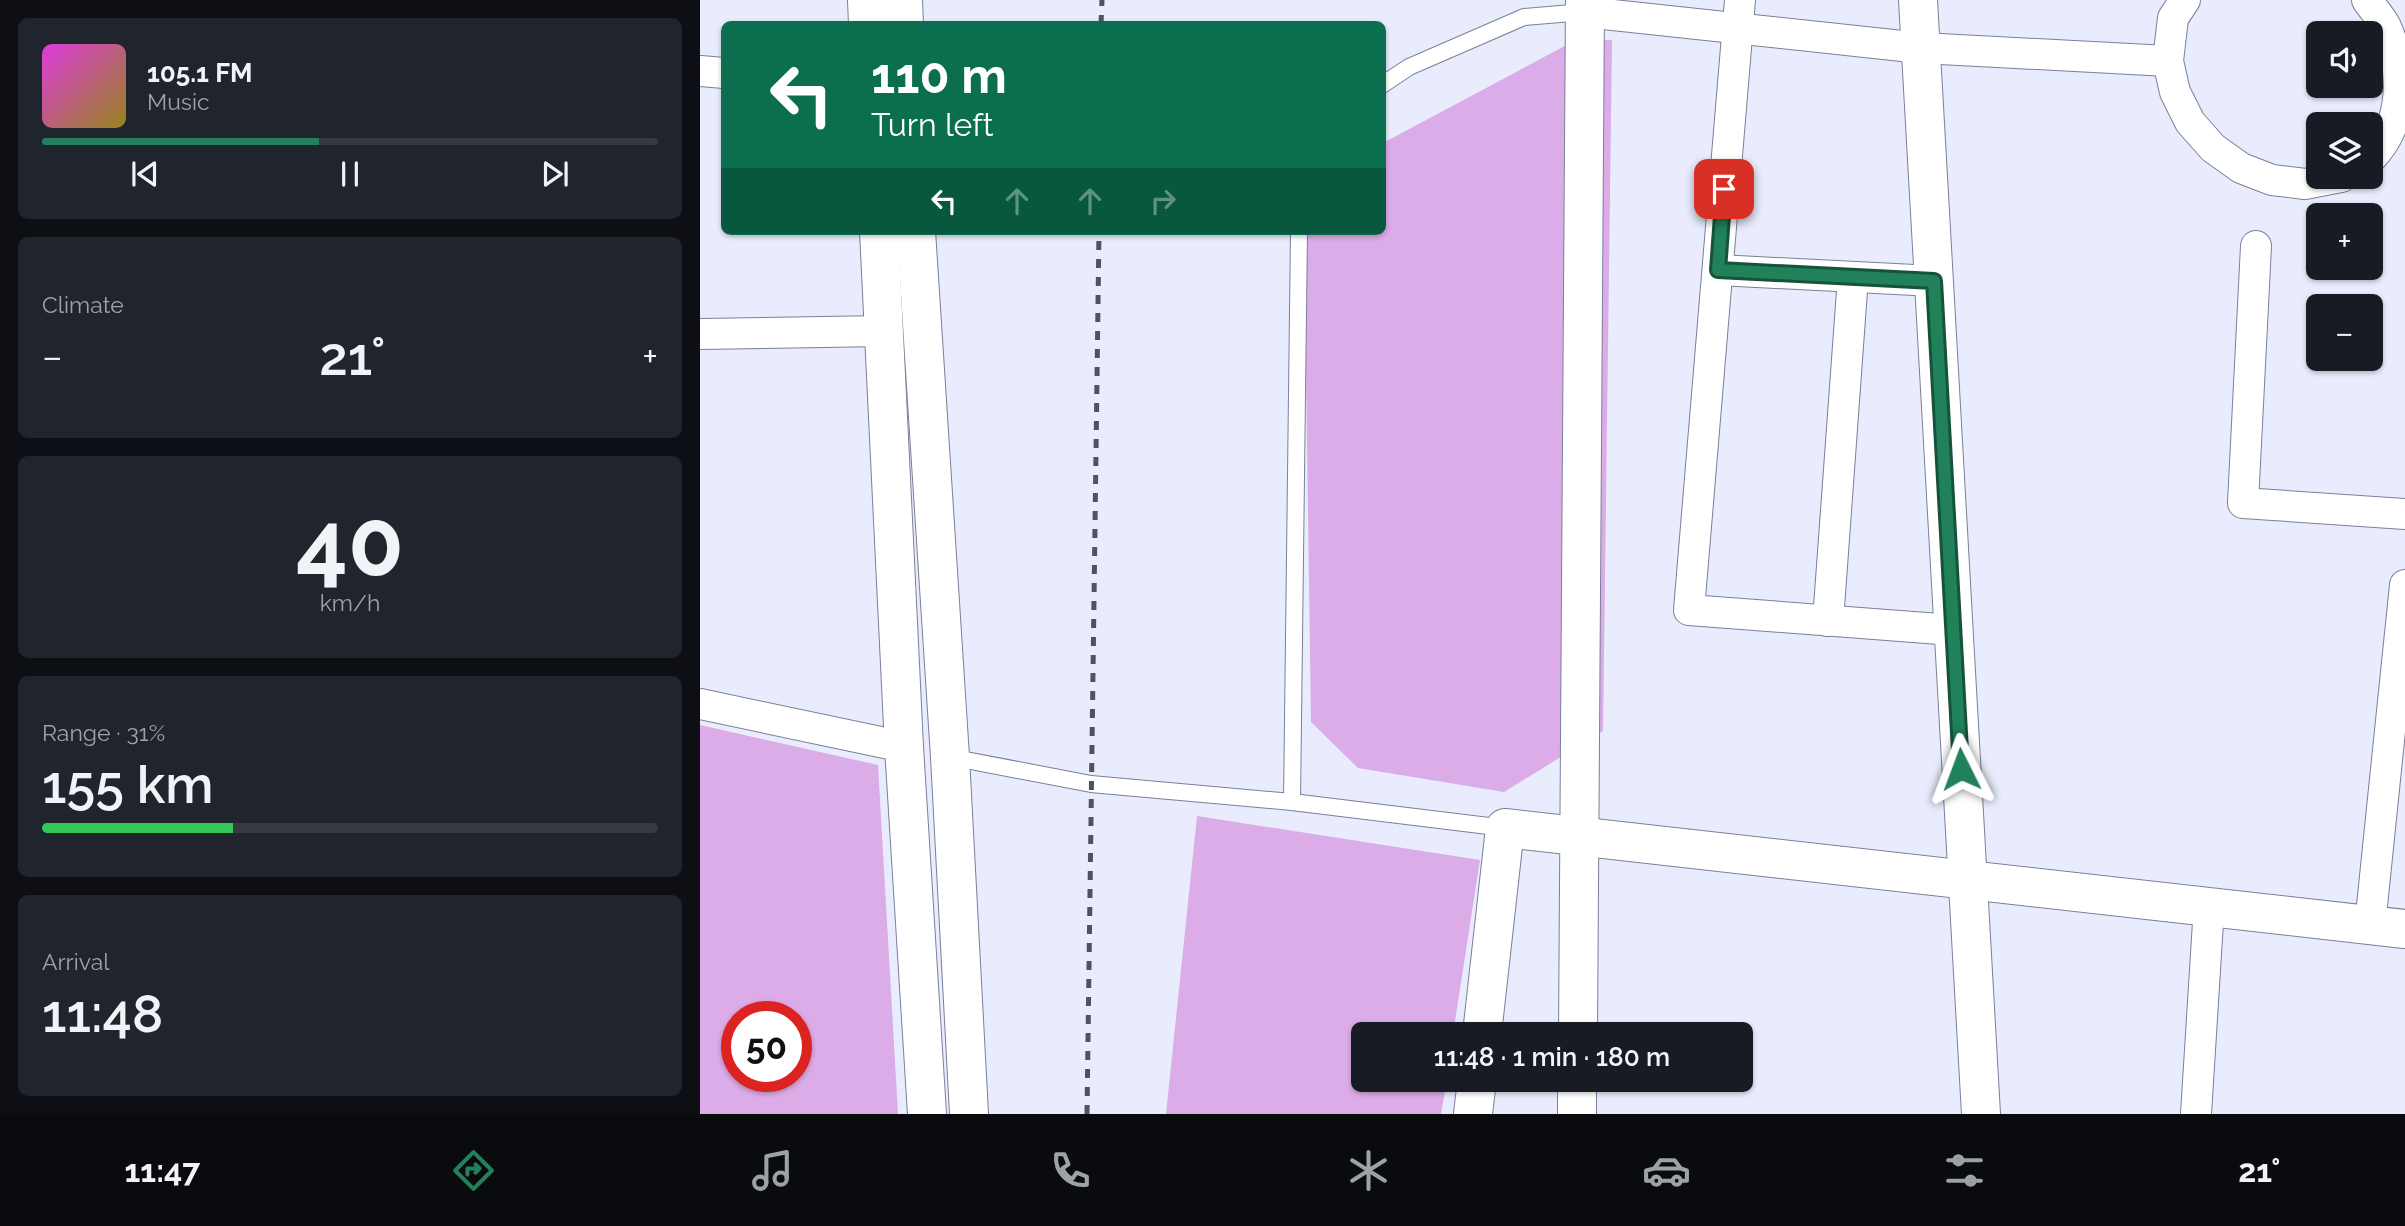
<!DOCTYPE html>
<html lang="en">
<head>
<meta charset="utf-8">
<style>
	body { margin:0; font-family:Raleway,sans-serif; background:#20242c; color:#f1f3f6; height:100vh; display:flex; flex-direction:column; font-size:26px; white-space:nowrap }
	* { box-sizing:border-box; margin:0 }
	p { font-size:23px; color:#9ea1a6 }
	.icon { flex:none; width:38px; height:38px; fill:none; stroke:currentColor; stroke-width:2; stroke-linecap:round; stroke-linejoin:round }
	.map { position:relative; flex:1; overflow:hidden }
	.side { display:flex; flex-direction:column; gap:18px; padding:18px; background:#0d0f14; width:700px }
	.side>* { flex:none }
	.top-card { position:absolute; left:21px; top:21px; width:665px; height:214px; border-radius:10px; box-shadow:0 2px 5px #0004; background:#0b6e4f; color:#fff; overflow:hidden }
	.fabs { position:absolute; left:1606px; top:21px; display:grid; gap:14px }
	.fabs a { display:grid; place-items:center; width:77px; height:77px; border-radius:10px; background:#171b24; box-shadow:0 2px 5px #0004; font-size:35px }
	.speed { position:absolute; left:21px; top:1001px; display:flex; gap:14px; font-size:35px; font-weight:700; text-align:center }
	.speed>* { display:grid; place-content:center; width:91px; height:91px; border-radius:50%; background:#171b24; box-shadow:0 2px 5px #0004; line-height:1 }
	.speed .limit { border:10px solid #d22; background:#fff; color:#111 }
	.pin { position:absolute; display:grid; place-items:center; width:60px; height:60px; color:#fff; margin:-30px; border-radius:14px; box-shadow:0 4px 10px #0006 }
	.me { position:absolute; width:77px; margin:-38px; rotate:357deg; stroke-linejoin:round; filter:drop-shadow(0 0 5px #0008) }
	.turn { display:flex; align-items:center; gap:24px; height:147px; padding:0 35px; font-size:32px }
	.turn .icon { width:91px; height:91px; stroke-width:2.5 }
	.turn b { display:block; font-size:49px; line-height:60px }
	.lanes { display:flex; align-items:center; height:66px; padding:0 35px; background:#0003; justify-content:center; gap:35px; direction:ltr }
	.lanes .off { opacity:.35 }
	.big { font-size:52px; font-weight:600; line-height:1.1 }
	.side .widget { flex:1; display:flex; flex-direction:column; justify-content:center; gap:10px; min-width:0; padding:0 24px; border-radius:10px; background:#20242c }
	.side .dial { align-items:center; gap:0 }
	.dial b { font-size:91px; line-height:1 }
	.song { display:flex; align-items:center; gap:21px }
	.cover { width:84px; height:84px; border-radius:10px; background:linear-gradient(135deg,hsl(300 70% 55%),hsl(50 70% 35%)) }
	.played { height:7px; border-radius:4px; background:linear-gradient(90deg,#20815a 45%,#363941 45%) }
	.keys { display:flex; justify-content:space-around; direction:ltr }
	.heat { display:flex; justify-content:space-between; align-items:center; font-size:38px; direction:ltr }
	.charge { height:10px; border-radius:5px; background:linear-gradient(90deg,#34c759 31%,#363941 0) }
	.trip { position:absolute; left:651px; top:1022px; width:402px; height:70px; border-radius:10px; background:#171b24; box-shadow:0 2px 5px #0004; font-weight:600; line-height:70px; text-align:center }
	.dock { display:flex; height:112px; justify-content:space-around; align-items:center; background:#090b0e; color:#9ea1a6 }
	.dock .icon { width:49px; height:49px }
	.dock .active { color:#20815a }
	.dock b { font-size:32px; color:#f1f3f6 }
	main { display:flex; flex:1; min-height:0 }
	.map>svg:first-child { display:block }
</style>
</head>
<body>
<main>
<section class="side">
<div class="widget">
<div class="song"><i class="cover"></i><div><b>105.1 FM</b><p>Music</p></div></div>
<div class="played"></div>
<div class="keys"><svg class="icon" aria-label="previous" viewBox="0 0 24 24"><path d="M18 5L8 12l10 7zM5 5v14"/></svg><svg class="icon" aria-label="pause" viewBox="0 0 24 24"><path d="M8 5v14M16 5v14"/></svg><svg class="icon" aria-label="next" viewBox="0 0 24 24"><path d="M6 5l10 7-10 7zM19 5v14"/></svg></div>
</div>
<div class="widget"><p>Climate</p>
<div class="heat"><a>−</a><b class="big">21°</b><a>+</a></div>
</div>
<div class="widget dial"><b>40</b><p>km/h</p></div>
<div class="widget"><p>Range · 31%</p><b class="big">155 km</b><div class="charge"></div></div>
<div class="widget"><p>Arrival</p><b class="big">11:48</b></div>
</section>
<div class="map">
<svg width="1705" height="1114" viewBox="0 0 1705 1114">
	<rect width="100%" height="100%" fill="#e8ecfc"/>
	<g fill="#dbace7" fill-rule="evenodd">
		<polygon points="912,40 903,731 804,792 658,768 611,722 604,231 682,231 683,143 874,41"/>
		<path d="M0,725L178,765L198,1114H0ZM37,1017H96V1076H37Z"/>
		<polygon points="497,816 780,860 753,1034 663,1034 663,1080 747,1080 741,1114 466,1114"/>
	</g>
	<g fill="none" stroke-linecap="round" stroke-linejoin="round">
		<defs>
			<g id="lane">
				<polyline points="682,85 709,67 824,17 884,12"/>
				<polyline points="250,757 391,784 592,802 805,828"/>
				<polyline points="592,802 599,231"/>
			</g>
			<g id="street">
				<polyline points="1040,0 989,610 1253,630"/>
				<polyline points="1485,0 1473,18 1468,61 1475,92 1490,122 1513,148 1541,168 1572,180 1605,184 1641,177"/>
				<path d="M1667,0C1673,9 1681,17 1686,27C1705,70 1705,123 1671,158"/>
				<polyline points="885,12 1221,48 1468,61"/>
				<polyline points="0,71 24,73"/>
				<polyline points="1556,246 1543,503 1705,514"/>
				<polyline points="1018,270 1234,281"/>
				<polyline points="0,334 184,331"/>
				<polyline points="1128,621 1153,277"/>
				<polyline points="0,704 204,747"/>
				<polyline points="1670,925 1705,585"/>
				<polyline points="1496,1114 1509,906"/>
			</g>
			<g id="secondary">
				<polyline points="1218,0 1281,1114"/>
				<polyline points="782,1034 805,828 1705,929"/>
				<polyline points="878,1034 885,0"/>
				<polyline points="773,1114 777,1080"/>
				<polyline points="877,1114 877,1080"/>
			</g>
			<g id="primary">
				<polyline points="167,0 168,24"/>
				<polyline points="203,0 204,24"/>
				<polyline points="179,231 204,747 227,1114"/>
				<polyline points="216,231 250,757 269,1114"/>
			</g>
		</defs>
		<use href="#lane" stroke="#7a8098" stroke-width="18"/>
		<use href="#street" stroke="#7a8098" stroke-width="32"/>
		<use href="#secondary" stroke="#7a8098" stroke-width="40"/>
		<use href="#primary" stroke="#7a8098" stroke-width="40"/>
		<use href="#lane" stroke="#fff" stroke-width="16"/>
		<use href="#street" stroke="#fff" stroke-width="30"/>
		<use href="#secondary" stroke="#fff" stroke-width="38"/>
		<use href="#primary" stroke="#fff" stroke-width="38"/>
		<g stroke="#50525d" stroke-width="5" stroke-dasharray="9 9" stroke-linecap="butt">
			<polyline points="401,24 402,0"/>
			<polyline points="387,1114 399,231"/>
		</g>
	</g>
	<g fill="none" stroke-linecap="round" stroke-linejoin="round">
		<defs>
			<polyline id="route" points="1024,189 1018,270 1234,281 1261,769"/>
		</defs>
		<use href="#route" stroke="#15543a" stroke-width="18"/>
		<use href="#route" stroke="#20815a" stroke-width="12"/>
	</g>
</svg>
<div class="fabs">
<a><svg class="icon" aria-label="sound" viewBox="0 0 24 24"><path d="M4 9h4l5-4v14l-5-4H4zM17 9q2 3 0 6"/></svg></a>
<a><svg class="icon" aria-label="layers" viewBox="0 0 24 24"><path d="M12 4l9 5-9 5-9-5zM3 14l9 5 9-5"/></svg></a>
<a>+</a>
<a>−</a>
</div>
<div class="speed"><div class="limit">50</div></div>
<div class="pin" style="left:1024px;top:189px;background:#d93025"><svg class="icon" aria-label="arrive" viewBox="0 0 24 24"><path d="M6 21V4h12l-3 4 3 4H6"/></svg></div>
<svg class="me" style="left:1261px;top:769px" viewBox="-20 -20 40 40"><path d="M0-17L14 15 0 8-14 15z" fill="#20815a" stroke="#fff" stroke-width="4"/></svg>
<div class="trip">11:48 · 1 min · 180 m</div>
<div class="top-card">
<div class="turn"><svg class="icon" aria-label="left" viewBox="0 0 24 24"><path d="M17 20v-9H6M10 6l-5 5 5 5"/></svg><div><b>110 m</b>Turn left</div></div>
<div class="lanes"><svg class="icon" aria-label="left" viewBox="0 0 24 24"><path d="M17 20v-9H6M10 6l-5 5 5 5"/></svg><svg class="icon off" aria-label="ahead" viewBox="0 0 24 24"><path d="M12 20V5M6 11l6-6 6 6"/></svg><svg class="icon off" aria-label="ahead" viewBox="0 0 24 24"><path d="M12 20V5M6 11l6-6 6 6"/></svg><svg class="icon off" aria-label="right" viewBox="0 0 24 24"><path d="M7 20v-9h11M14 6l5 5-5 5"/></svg></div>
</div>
</div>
</main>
<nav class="dock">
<b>11:47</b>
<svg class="icon active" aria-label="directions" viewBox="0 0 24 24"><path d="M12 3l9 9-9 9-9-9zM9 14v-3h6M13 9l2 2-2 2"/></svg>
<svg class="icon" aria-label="music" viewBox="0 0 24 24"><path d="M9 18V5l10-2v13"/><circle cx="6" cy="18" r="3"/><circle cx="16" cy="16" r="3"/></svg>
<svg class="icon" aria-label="phone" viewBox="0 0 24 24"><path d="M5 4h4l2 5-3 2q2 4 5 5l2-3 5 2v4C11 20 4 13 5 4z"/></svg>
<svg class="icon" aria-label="climate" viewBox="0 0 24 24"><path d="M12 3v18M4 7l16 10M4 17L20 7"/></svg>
<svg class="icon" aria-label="car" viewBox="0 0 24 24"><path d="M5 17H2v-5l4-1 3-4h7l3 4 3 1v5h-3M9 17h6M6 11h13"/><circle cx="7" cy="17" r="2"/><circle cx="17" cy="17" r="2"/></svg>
<svg class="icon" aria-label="filters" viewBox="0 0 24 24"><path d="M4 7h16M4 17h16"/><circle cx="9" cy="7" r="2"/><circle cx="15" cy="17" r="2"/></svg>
<b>21°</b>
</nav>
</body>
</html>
